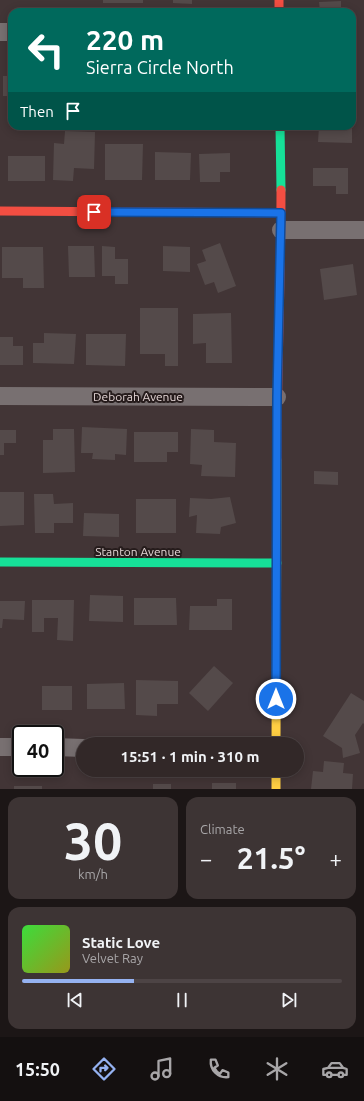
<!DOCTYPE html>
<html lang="en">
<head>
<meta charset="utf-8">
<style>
	body { margin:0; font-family:Ubuntu,sans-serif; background:#3d3434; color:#f1f3f6; height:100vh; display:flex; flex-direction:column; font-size:15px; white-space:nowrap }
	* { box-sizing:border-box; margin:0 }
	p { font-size:13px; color:#a8a6a8 }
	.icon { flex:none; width:22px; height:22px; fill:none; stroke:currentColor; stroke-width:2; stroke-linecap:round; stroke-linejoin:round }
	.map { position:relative; height:789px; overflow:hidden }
	.sheet { display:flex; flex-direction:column; gap:8px; padding:8px; background:#1c1616; flex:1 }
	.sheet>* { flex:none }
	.guide { position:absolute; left:8px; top:8px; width:348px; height:122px; border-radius:12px; box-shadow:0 2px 10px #0003,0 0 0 1px #4d4445; background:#00695c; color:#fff; overflow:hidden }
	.speed { position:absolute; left:12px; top:725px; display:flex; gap:8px; font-size:20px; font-weight:700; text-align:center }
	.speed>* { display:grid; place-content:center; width:52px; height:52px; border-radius:50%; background:#322828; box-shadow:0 2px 10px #0003,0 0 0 1px #4d4445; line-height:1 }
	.speed .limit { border:2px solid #111; border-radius:6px; background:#fff; color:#111 }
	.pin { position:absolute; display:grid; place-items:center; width:34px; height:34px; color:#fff; margin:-17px; border-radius:8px; box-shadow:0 2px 6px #0006 }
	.me { position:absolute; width:44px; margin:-22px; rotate:0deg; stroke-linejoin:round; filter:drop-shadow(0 0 3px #0008) }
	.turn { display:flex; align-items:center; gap:14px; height:84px; padding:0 12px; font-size:18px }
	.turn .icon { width:52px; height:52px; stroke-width:2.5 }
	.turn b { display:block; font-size:28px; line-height:34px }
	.then { display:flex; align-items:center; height:38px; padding:0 12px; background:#0003; gap:8px; font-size:15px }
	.big { font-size:30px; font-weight:700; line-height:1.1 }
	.sheet .tile { flex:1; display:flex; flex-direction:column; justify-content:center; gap:6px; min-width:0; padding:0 14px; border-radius:12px; background:#3d3434 }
	.sheet .dial { align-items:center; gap:0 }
	.dial b { font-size:52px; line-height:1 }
	.song { display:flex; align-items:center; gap:12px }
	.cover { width:48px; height:48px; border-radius:6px; background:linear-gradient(135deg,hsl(120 70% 55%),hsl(60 70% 35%)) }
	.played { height:4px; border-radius:2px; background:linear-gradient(90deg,#95b2f1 35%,#4d4445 35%) }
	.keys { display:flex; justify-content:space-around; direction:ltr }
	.heat { display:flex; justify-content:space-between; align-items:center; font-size:22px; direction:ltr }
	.sheet .tiles { flex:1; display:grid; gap:8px; grid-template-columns:1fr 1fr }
	.tile:last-child { grid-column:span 2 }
	.trip { position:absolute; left:76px; top:737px; width:228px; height:40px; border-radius:20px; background:#322828; box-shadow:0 2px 10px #0003,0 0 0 1px #4d4445; font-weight:700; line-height:40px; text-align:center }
	.menu { display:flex; height:64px; justify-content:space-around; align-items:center; background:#141010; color:#a8a6a8 }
	.menu .icon { width:28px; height:28px }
	.menu .active { color:#95b2f1 }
	.menu b { font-size:18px; color:#f1f3f6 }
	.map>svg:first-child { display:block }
</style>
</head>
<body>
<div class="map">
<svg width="364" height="789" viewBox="0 0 364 789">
	<rect width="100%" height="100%" fill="#423536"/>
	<g fill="#544a4a">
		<rect x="103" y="0" width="40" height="3"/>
		<polygon points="173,0 192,0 192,4 173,3"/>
		<polygon points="341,1 341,12 320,12 319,2"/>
		<rect x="3" y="76" width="9" height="20"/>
		<polygon points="319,126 352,126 352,143 318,142"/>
		<polygon points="65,131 95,132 94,169 74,168 73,181 53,180 54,143 64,144"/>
		<polygon points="105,144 143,144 142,180 105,180"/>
		<polygon points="155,152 191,153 190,180 155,180"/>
		<polygon points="230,153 230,172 220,172 220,182 200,182 199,154"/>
		<rect x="8" y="156" width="37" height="25"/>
		<polygon points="313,168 348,168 348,194 336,194 336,186 313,186"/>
		<polygon points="220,243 236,286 218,293 214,282 205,285 197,264 206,261 202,250"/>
		<polygon points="68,246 94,246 95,277 69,277"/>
		<polygon points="102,246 115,247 115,259 128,259 128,284 115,284 115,276 102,276"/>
		<polygon points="163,246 190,247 190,272 163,271"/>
		<polygon points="2,247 43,247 44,288 23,288 23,278 2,278"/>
		<polygon points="353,264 357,295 324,300 320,269"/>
		<polygon points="140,308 178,308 178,366 165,366 165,354 140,354"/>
		<polygon points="231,313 232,363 206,363 206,343 193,344 193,314"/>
		<polygon points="44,333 76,334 74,364 33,363 33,343 44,343"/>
		<polygon points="86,334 126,334 125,366 86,365"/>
		<polygon points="0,337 13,337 13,346 23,346 23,365 0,365"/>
		<polygon points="82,427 127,429 126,455 115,454 115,460 92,459 93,453 81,453"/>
		<polygon points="53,429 74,429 75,472 43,473 43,440 53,440"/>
		<polygon points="191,429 214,430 214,442 236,443 235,477 201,476 202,465 190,464"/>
		<polygon points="0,430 16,430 16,443 4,443 4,455 0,455"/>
		<polygon points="134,432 178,432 178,452 167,452 167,462 134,462"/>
		<polygon points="314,471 338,472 338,485 314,484"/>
		<polygon points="0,492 24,492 24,525 0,526"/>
		<polygon points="34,494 53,494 54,504 73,503 73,523 54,523 54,533 35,533"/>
		<polygon points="230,497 236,523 221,527 220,534 196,533 197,515 189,517 190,498 211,499"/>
		<rect x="136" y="499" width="40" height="34"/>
		<polygon points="84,513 119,514 119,537 83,536"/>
		<polygon points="90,595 123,596 123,622 89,621"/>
		<polygon points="134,598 176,598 177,625 134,625"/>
		<polygon points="217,599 232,599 232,630 189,630 190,606 217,606"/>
		<polygon points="32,600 74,600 73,641 57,640 58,618 44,618 44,632 32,632"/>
		<polygon points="0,601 25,601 24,620 3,619 2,628 0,628"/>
		<polygon points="214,666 233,683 208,711 189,693"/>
		<polygon points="136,680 178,681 178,704 157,704 157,716 136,715"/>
		<polygon points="124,683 125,709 87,709 87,684"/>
		<rect x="42" y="686" width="30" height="24"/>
		<polygon points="351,693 364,701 364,724 363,723 355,735 360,753 343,758 342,748 323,736"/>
		<polygon points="324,761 344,763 343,773 353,774 352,789 311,789 313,771 323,772"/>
		<rect x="212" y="783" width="24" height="6"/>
		<rect x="153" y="784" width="18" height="5"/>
		<rect x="14" y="786" width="28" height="3"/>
	</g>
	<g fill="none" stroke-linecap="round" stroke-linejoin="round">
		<g stroke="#787071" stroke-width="18">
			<polyline points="0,32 12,32"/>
			<polyline points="281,230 364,230"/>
			<polyline points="0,396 277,397"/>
			<polyline points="0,747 21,747"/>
			<polyline points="55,747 83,748"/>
		</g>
		<g stroke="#16e098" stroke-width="9">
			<polyline points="280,126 281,190"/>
			<polyline points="0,562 277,563"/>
		</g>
		<g stroke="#ffcf43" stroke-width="9">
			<polyline points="276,744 277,460"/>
			<polyline points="276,770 276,789"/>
		</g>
		<g stroke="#f24e42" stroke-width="9">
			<polyline points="279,0 279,12"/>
			<polyline points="0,211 281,213"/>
			<path d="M277,460C277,370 281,280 281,190"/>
		</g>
	</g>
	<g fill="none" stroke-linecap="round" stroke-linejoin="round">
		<defs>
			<polyline id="route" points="94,212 281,213 277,397 276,699"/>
		</defs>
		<use href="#route" stroke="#114b97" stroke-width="10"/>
		<use href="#route" stroke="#1a73e8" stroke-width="7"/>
	</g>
	<g text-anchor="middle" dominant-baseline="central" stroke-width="4" stroke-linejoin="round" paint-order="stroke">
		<g font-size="12" fill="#e2d4d4" stroke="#261c1c">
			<text x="138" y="396">Deborah Avenue</text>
			<text x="138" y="551">Stanton Avenue</text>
		</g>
	</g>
</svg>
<div class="speed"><div class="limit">40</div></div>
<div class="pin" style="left:94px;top:212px;background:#d93025"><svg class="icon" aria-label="arrive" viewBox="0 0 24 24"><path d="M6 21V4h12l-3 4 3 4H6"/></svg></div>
<svg class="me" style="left:276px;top:699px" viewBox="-20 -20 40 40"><circle r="17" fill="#1a73e8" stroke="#fff" stroke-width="3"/><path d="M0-11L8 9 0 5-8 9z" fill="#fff"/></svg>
<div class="trip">15:51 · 1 min · 310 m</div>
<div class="guide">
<div class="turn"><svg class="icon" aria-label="left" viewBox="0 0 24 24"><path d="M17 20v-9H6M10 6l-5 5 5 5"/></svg><div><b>220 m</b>Sierra Circle North</div></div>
<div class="then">Then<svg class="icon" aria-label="arrive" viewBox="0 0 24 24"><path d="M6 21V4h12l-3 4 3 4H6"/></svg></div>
</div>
</div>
<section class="sheet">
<div class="tiles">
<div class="tile dial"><b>30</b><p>km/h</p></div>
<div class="tile"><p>Climate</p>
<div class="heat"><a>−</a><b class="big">21.5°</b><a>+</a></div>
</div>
<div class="tile">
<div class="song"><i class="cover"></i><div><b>Static Love</b><p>Velvet Ray</p></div></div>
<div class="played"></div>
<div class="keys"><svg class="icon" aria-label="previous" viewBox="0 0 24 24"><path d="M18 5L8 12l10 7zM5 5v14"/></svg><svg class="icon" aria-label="pause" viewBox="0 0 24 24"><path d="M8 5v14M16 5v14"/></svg><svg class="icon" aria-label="next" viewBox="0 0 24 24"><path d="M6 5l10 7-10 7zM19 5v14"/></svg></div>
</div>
</div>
</section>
<nav class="menu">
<b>15:50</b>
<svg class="icon active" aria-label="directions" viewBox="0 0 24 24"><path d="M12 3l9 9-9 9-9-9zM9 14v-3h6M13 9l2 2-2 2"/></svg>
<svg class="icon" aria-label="music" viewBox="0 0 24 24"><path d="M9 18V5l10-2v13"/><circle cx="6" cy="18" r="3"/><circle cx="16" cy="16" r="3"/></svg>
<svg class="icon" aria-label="phone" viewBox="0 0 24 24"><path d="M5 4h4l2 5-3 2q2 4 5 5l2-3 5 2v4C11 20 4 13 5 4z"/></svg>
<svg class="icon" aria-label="climate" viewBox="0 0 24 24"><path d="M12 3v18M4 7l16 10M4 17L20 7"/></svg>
<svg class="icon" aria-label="car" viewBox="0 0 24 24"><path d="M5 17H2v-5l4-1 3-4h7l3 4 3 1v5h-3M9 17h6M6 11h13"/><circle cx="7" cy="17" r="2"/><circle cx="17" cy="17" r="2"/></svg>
</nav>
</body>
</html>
